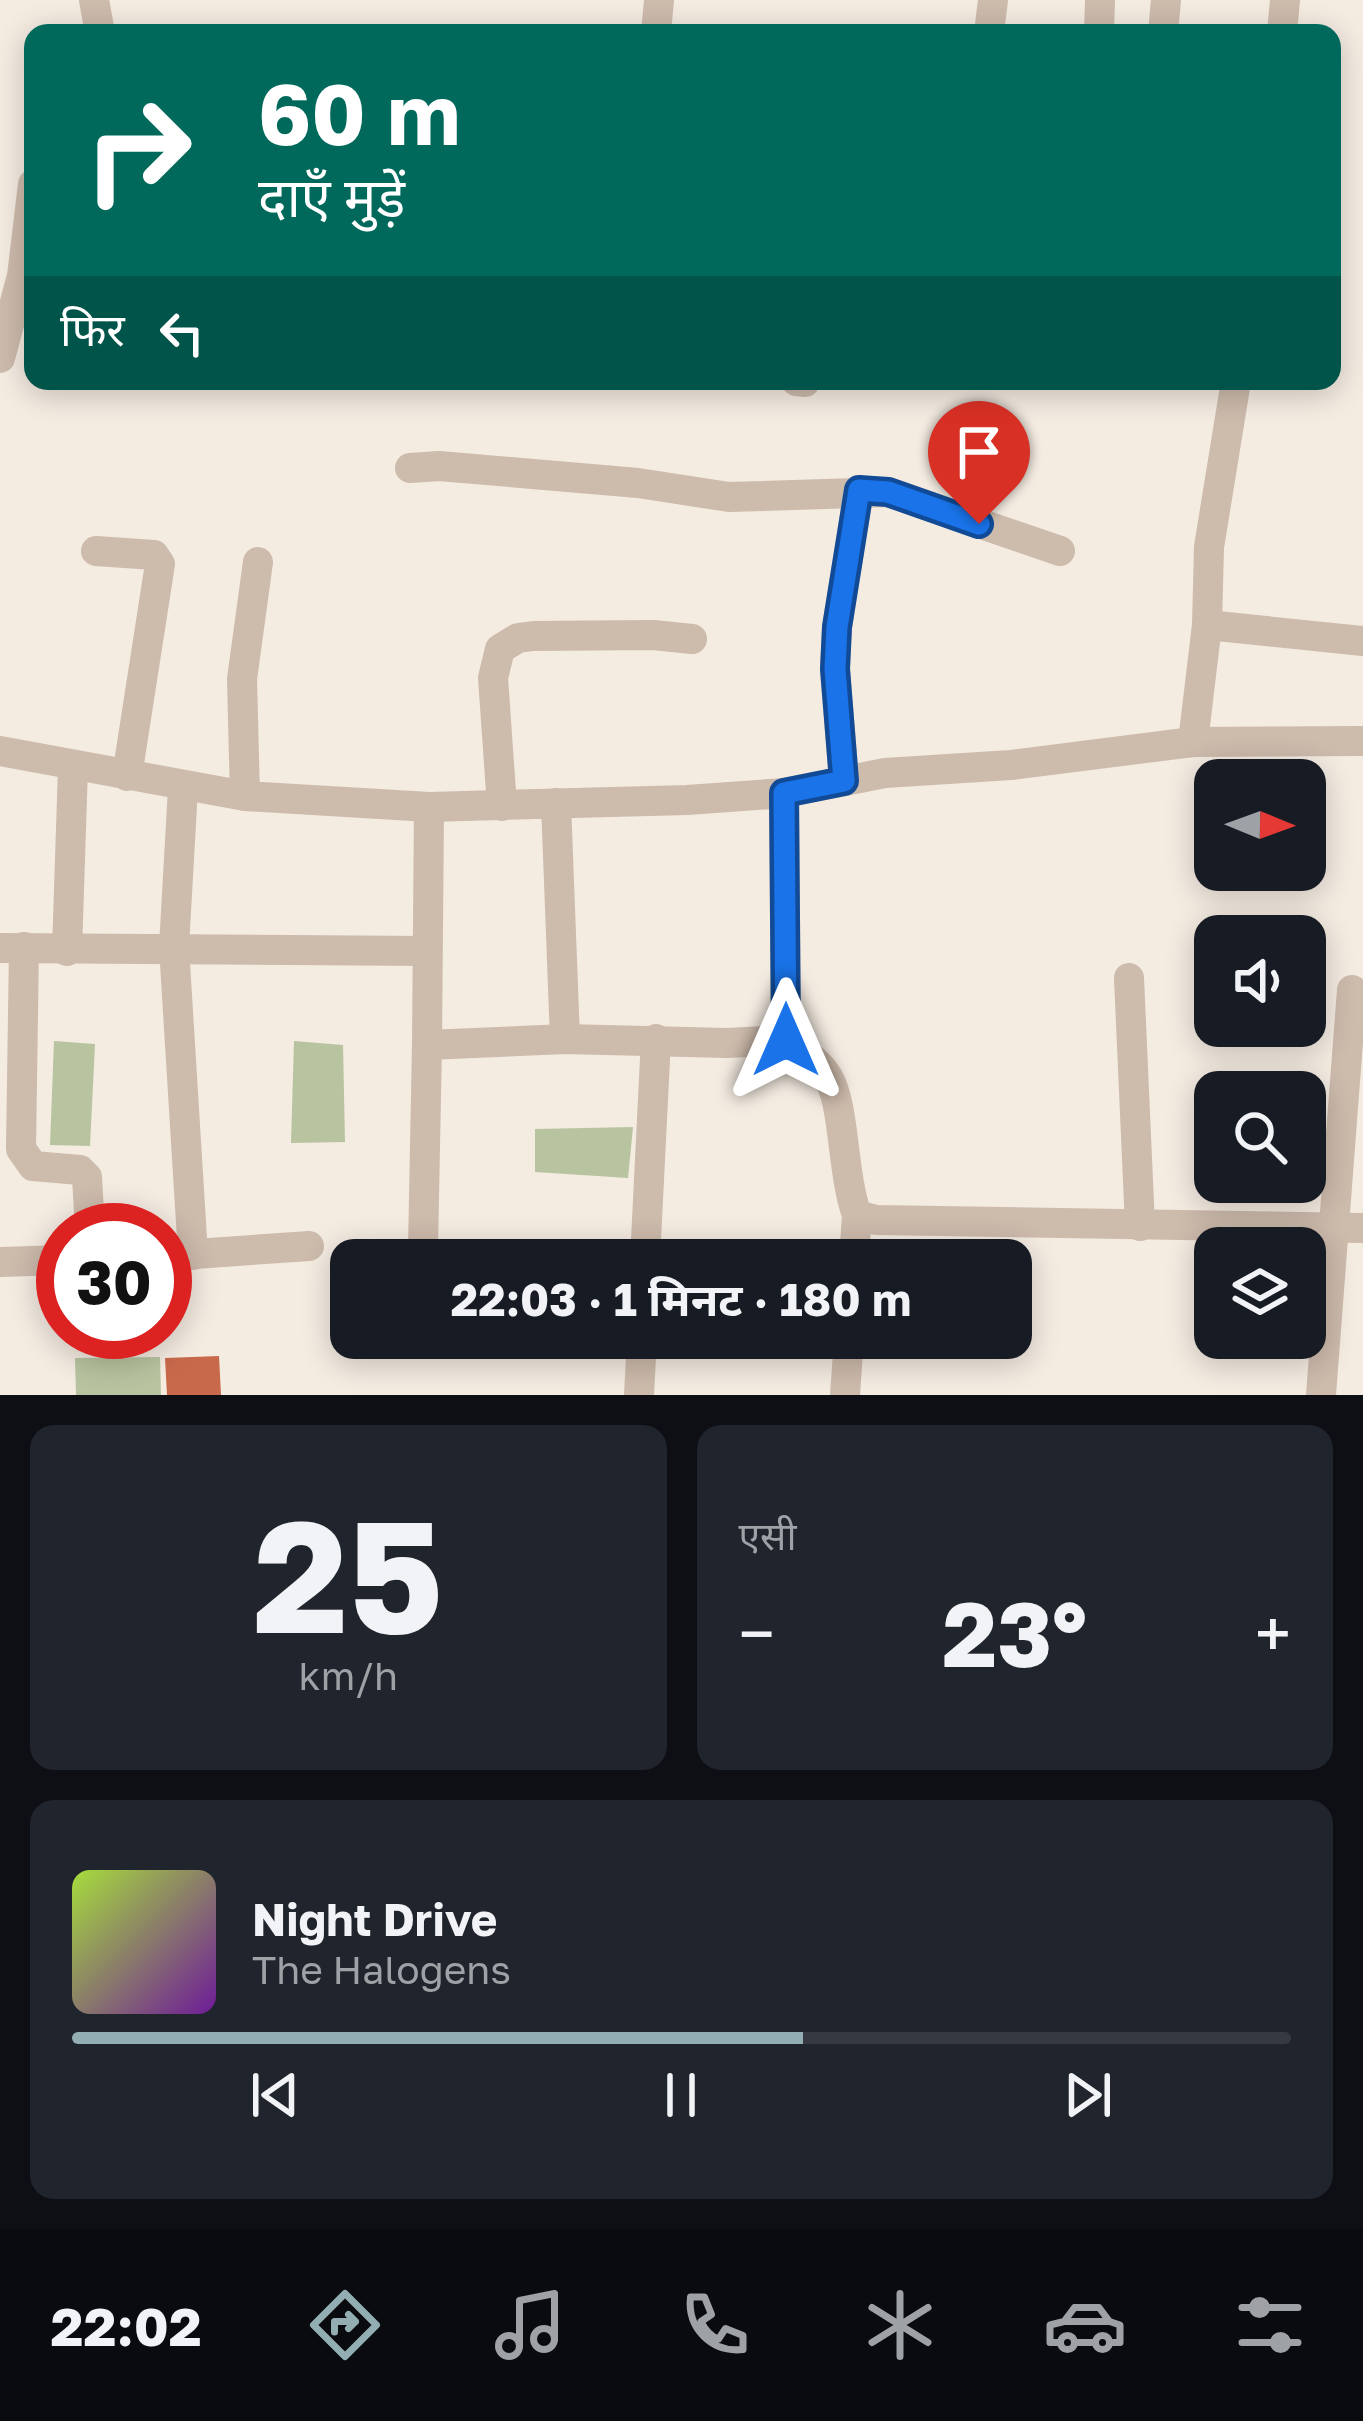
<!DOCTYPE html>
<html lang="hi">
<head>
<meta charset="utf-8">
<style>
	body { margin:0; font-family:"Golos Text","Noto Sans Devanagari",sans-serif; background:#20242c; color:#f1f3f6; height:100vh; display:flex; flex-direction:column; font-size:45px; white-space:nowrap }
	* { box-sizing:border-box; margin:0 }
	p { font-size:39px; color:#9ea1a6 }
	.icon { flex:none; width:66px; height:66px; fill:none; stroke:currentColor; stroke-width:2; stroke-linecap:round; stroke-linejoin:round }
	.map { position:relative; height:1395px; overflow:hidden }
	.panel { display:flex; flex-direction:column; gap:30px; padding:30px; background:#0d0f14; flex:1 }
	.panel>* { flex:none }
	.banner { position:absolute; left:24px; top:24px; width:1317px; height:366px; border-radius:24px; box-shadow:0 6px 30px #0003; background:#00695c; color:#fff; overflow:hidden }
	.needle { width:78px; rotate:91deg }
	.tools { position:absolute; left:1194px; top:759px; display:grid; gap:24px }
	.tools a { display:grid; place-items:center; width:132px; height:132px; border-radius:24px; background:#171b24; box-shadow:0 6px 30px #0003; font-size:60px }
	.speed { position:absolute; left:36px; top:1203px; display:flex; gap:24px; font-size:60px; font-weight:700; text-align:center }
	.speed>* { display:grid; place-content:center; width:156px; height:156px; border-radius:50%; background:#171b24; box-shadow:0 6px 30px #0003; line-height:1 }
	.speed .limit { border:18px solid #d22; background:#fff; color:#111 }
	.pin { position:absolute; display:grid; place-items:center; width:102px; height:102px; color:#fff; margin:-123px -51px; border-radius:50% 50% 50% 0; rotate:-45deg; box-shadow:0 0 12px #0007 }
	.pin .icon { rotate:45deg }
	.me { position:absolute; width:132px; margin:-66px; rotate:0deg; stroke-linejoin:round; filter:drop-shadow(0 0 9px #0008) }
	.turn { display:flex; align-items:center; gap:42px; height:252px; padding:0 36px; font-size:54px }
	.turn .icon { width:156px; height:156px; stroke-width:2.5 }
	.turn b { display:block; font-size:84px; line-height:102px }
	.then { display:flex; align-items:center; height:114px; padding:0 36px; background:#0003; gap:24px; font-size:45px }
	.big { font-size:90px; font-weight:700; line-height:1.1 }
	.panel .card { flex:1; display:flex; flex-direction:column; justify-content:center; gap:18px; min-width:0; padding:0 42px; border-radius:24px; background:#20242c }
	.panel .dial { align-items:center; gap:0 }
	.dial b { font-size:156px; line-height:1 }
	.song { display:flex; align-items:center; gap:36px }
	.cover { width:144px; height:144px; border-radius:18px; background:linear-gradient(135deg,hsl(80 70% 55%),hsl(280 70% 35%)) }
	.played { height:12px; border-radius:6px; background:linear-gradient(90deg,#92aeb2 60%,#363941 60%) }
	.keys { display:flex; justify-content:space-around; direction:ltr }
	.heat { display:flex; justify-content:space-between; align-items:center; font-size:66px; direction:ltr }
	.panel .tiles { flex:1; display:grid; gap:30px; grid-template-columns:1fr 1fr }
	.card:last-child { grid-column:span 2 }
	.trip { position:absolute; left:330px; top:1239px; width:702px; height:120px; border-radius:24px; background:#171b24; box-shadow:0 6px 30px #0003; font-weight:700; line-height:120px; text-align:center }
	.menu { display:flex; height:192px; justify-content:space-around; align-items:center; background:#090b0e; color:#9ea1a6 }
	.menu .icon { width:84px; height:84px }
	.menu .on { color:#92aeb2 }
	.menu b { font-size:54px; color:#f1f3f6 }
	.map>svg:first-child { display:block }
</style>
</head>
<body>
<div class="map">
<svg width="1363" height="1395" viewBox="0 0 1363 1395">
	<rect width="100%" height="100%" fill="#f4ebe1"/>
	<g fill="#b8c4a0">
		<polygon points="54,1041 95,1044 90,1146 50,1145"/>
		<polygon points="294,1041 343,1045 345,1142 291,1143"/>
		<polygon points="633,1127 628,1178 535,1172 535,1129"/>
		<polygon points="160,1357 161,1395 76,1395 75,1358"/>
	</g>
	<polygon fill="#c8694b" points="219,1356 221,1395 167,1395 165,1358"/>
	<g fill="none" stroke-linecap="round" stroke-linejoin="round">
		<g stroke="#cdbbac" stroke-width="30">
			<polyline points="94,0 100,33"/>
			<polyline points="656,33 659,0"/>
			<polyline points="989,33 993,0"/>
			<polyline points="1099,33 1100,0"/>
			<polyline points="1163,33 1166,0"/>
			<polyline points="1282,33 1285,0"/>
			<polyline points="0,358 22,276 33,184"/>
			<polyline points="796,381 805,382"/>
			<polyline points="410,468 439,466 638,483 729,497 888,492 1060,551"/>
			<polyline points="96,551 154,555 160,564 127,776"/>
			<polyline points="1207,625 1363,641"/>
			<polyline points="1193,742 1207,625 1209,547 1236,381"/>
			<polyline points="0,751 245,796 429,807 687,800 784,793 885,773 1011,765 1193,742 1363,741"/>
			<polyline points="844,781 835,669 837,627 859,490"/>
			<polyline points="183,788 174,947 193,1255"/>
			<polyline points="784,793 786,1040"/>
			<polyline points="245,796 242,679 258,562"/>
			<polyline points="556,803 565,1039"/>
			<polyline points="502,806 493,678 500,649 518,638 533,636 653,635 692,639"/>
			<path d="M429,807L427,1045L565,1039L727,1043L786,1040C801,1051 819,1061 828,1077C845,1105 842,1175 857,1215L876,1220L1363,1228"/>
			<polyline points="24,947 21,1149 33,1166 80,1170 87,1177 90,1230"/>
			<polyline points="0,948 427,951"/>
			<polyline points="67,951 73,767"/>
			<polyline points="1129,978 1140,1226"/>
			<polyline points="423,1249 427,1045"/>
			<polyline points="165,1256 309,1246"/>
			<polyline points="645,1260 656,1039"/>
			<polyline points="854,1260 857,1215"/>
			<polyline points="0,1262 63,1260"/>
			<polyline points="639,1395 642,1338"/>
			<polyline points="845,1395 849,1338"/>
			<polyline points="1321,1395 1352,990"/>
		</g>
	</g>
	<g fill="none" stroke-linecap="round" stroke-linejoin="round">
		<defs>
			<polyline id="route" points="786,1040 784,793 844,781 835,669 837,627 859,490 888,492 979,524"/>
		</defs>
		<use href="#route" stroke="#114b97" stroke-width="30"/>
		<use href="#route" stroke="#1a73e8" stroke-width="21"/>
	</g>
</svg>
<div class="tools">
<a><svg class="needle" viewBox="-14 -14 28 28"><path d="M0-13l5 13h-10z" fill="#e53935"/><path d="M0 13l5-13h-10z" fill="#9ea1a6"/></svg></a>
<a><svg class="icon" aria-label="sound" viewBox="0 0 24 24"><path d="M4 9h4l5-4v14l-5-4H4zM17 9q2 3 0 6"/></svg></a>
<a><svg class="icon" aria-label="search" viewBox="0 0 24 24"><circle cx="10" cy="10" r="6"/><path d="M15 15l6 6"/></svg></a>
<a><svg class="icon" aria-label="layers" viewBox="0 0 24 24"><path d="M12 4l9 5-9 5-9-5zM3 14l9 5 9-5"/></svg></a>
</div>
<div class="speed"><div class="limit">30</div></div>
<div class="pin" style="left:979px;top:524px;background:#d93025"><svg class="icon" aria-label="arrive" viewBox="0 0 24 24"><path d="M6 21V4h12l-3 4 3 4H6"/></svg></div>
<svg class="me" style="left:786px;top:1040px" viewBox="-20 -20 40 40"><path d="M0-17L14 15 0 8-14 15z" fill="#1a73e8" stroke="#fff" stroke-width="4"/></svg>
<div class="trip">22:03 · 1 मिनट · 180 m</div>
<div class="banner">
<div class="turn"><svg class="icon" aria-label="right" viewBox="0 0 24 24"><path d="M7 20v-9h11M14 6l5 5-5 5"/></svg><div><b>60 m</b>दाएँ मुड़ें</div></div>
<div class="then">फिर<svg class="icon" aria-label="left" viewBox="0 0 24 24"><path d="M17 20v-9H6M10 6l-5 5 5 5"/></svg></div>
</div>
</div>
<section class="panel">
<div class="tiles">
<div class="card dial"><b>25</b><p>km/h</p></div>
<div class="card"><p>एसी</p>
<div class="heat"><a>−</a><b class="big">23°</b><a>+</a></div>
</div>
<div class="card">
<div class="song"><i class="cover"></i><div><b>Night Drive</b><p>The Halogens</p></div></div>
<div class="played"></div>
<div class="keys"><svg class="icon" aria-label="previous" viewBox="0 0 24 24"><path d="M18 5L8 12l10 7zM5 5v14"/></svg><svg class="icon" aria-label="pause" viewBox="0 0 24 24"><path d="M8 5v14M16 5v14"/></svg><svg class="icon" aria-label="next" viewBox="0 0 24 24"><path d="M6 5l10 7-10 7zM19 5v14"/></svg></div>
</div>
</div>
</section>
<nav class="menu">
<b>22:02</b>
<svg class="icon on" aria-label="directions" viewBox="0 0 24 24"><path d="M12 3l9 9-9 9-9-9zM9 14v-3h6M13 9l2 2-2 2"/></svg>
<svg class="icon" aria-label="music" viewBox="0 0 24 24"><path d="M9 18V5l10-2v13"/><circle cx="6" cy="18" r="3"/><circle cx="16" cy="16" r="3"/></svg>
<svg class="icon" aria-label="phone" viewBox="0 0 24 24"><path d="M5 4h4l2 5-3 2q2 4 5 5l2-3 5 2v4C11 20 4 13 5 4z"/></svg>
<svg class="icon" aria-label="climate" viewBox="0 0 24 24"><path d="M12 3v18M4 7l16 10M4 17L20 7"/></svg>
<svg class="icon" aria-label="car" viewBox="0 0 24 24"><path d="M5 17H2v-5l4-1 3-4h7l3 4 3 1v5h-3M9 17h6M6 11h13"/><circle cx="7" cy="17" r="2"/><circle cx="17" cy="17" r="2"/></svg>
<svg class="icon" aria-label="filters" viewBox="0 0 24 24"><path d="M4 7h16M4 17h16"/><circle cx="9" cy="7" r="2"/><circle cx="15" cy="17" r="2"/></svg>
</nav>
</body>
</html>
